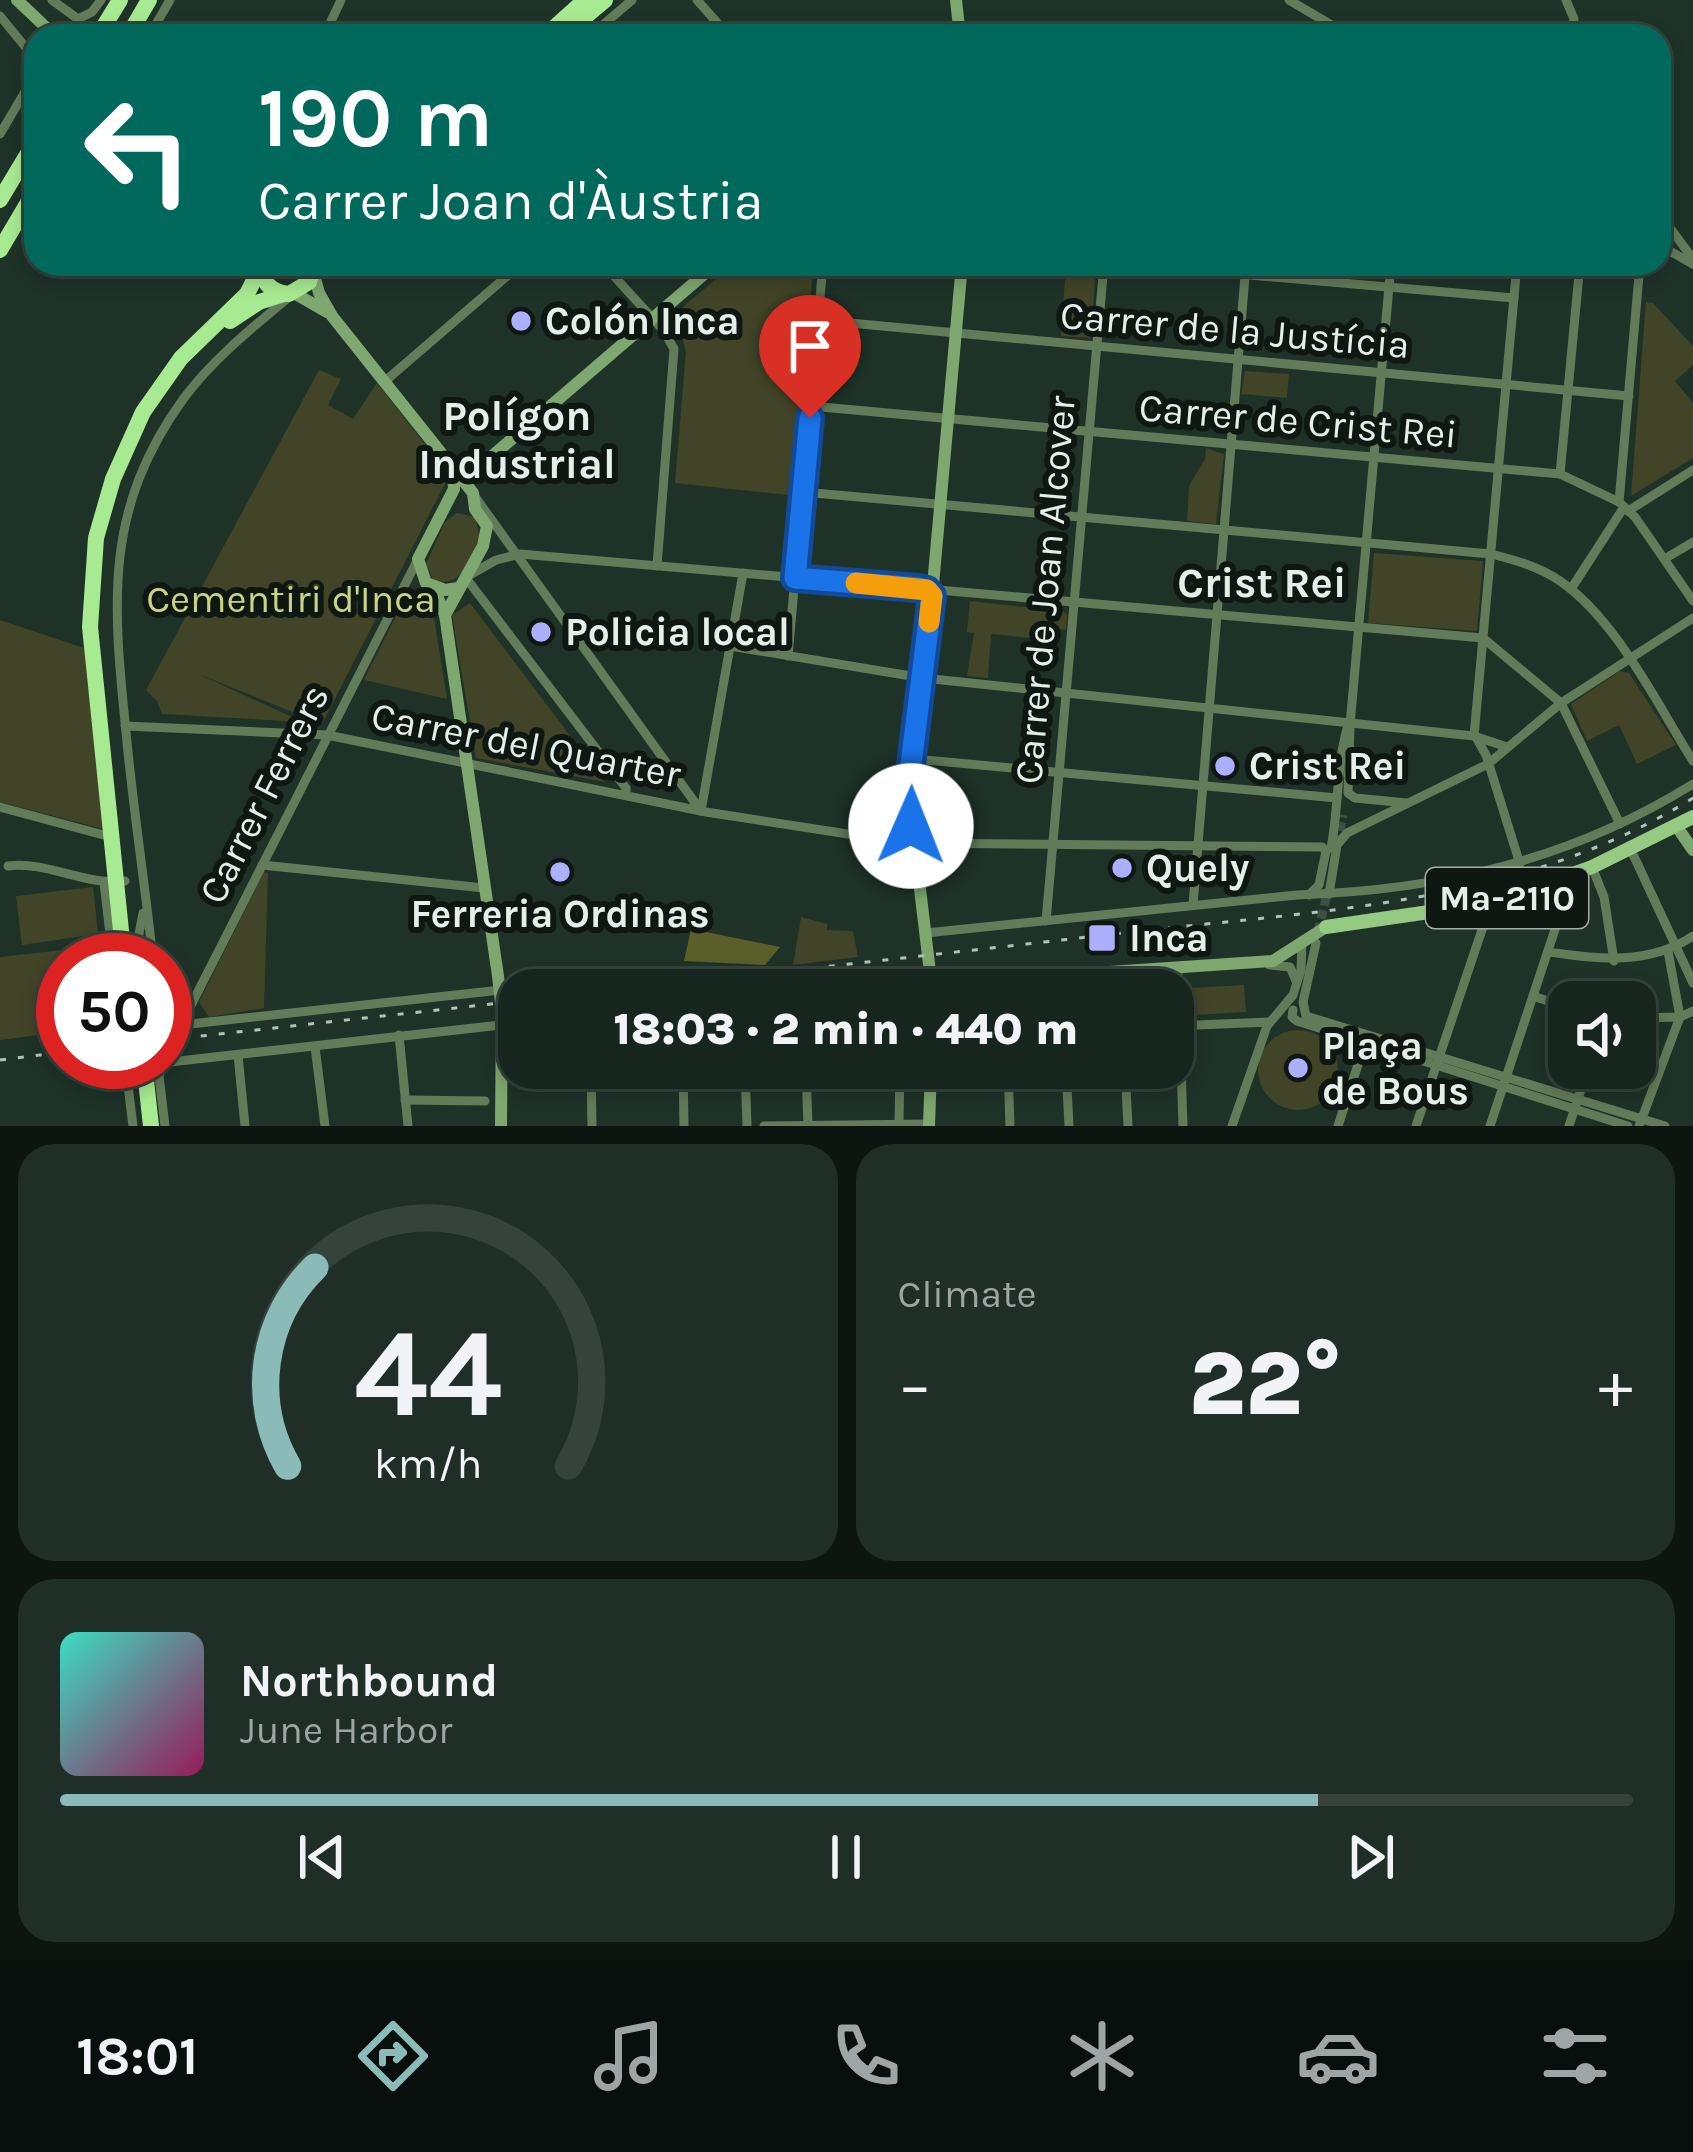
<!DOCTYPE html>
<html lang="en">
<head>
<meta charset="utf-8">
<style>
	body { margin:0; font-family:Karla,sans-serif; background:#1f2e27; color:#f1f3f6; height:100vh; display:flex; flex-direction:column; font-size:45px; white-space:nowrap }
	* { box-sizing:border-box; margin:0 }
	p { font-size:39px; color:#9ea5a4 }
	.icon { flex:none; width:66px; height:66px; fill:none; stroke:currentColor; stroke-width:2; stroke-linecap:round; stroke-linejoin:round }
	.map { position:relative; height:1126px; overflow:hidden }
	.drawer { display:flex; flex-direction:column; gap:18px; padding:18px; background:#0c1510; flex:1 }
	.drawer>* { flex:none }
	.top-card { position:absolute; left:24px; top:24px; width:1647px; height:252px; border-radius:36px; box-shadow:0 6px 18px #0003,0 0 0 3px #35433c; background:#00695c; color:#fff; overflow:hidden }
	.buttons { position:absolute; left:1548px; top:981px; display:grid; gap:24px }
	.buttons a { display:grid; place-items:center; width:108px; height:108px; border-radius:24px; background:#16261e; box-shadow:0 6px 18px #0003,0 0 0 3px #35433c; font-size:60px }
	.speed { position:absolute; left:36px; top:933px; display:flex; gap:24px; font-size:60px; font-weight:700; text-align:center }
	.speed>* { display:grid; place-content:center; width:156px; height:156px; border-radius:50%; background:#16261e; box-shadow:0 6px 18px #0003,0 0 0 3px #35433c; line-height:1 }
	.speed .limit { border:18px solid #d22; background:#fff; color:#111 }
	.pin { position:absolute; display:grid; place-items:center; width:102px; height:102px; color:#fff; margin:-123px -51px; border-radius:50% 50% 50% 0; rotate:-45deg; box-shadow:0 0 12px #0007 }
	.pin .icon { rotate:45deg }
	.me { position:absolute; width:132px; margin:-66px; rotate:1deg; stroke-linejoin:round; filter:drop-shadow(0 0 9px #0008) }
	.turn { display:flex; align-items:center; gap:42px; height:252px; padding:0 36px; font-size:54px }
	.turn .icon { width:156px; height:156px; stroke-width:2.5 }
	.turn b { display:block; font-size:84px; line-height:102px }
	.big { font-size:90px; font-weight:800; line-height:1.1 }
	.drawer .card { flex:1; display:flex; flex-direction:column; justify-content:center; gap:18px; min-width:0; padding:0 42px; border-radius:36px; background:#1f2e27 }
	.drawer .dial { align-items:center; gap:0 }
	.dial svg { height:312px; overflow:visible; fill:none; stroke:#35433c; stroke-width:7; stroke-linecap:round; text-anchor:middle }
	.dial text { fill:#f1f3f6; stroke:none }
	.song { display:flex; align-items:center; gap:36px }
	.cover { width:144px; height:144px; border-radius:18px; background:linear-gradient(135deg,hsl(170 70% 55%),hsl(330 70% 35%)) }
	.played { height:12px; border-radius:6px; background:linear-gradient(90deg,#8bbbb9 80%,#35433c 80%) }
	.keys { display:flex; justify-content:space-around; direction:ltr }
	.heat { display:flex; justify-content:space-between; align-items:center; font-size:66px; direction:ltr }
	.drawer .tiles { flex:1; display:grid; gap:18px; grid-template-columns:1fr 1fr }
	.card:last-child { grid-column:span 2 }
	.trip { position:absolute; left:498px; top:969px; width:696px; height:120px; border-radius:36px; background:#16261e; box-shadow:0 6px 18px #0003,0 0 0 3px #35433c; font-weight:800; line-height:120px; text-align:center }
	.menu { display:flex; height:192px; justify-content:space-around; align-items:center; background:#090f0c; color:#9ea5a4 }
	.menu .icon { width:84px; height:84px }
	.menu .active { color:#8bbbb9 }
	.menu b { font-size:54px; color:#f1f3f6 }
	.map>svg:first-child { display:block }
</style>
</head>
<body>
<div class="map">
<svg width="1693" height="1126" viewBox="0 0 1693 1126">
	<rect width="100%" height="100%" fill="#1e3228"/>
	<g fill="#414426">
		<polygon points="734,264 813,264 797,496 675,483 686,351 677,322 684,306"/>
		<polygon points="1066,264 1096,266 1091,338 1061,336"/>
		<polygon points="1646,302 1653,303 1693,346 1693,365 1675,381 1693,403 1693,458 1631,496"/>
		<polygon points="319,370 341,379 328,405 353,419 377,383 445,470 447,480 322,724 196,673 303,722 162,714 157,701 146,690"/>
		<polygon points="1245,371 1289,374 1287,398 1241,394"/>
		<polygon points="1206,448 1224,454 1216,524 1187,521 1189,486 1205,459"/>
		<path d="M457,513L475,517L480,537C469,559 463,589 433,580L426,564L445,522Z"/>
		<polygon points="1374,553 1483,561 1477,631 1368,623"/>
		<polygon points="418,590 431,599 447,699 364,680 405,598"/>
		<polygon points="970,601 1063,611 1067,615 1066,630 1043,627 1039,639 991,634 988,678 967,676 974,633 967,632"/>
		<polygon points="470,603 605,782 476,758 452,615"/>
		<polygon points="0,620 84,648 103,829 0,802"/>
		<polygon points="1620,671 1629,673 1676,745 1637,764 1619,725 1587,741 1571,704"/>
		<polygon points="264,872 268,873 264,1008 209,1017 199,1002"/>
		<polygon points="93,887 98,934 22,945 16,896"/>
		<polygon points="801,917 827,924 827,930 853,931 858,957 793,965"/>
		<polygon points="80,948 82,960 63,960 63,1032 0,1040 0,957"/>
		<polygon points="1244,985 1246,1012 1192,1015 1191,988"/>
		<circle cx="1298" cy="1070" r="40"/>
	</g>
	<polygon fill="#5a5f2a" points="691,929 780,947 765,965 684,961"/>
	<g fill="none" stroke-linecap="round" stroke-linejoin="round">
		<g stroke="#3c4e45" stroke-width="9" stroke-dasharray="9 4.5" stroke-linecap="butt">
			<polyline points="1337,844 1343,815"/>
			<polyline points="1318,932 1328,890"/>
		</g>
		<g stroke="#627c59" stroke-width="9">
			<polyline points="52,0 78,19 92,12 101,0"/>
			<polyline points="697,0 729,36"/>
			<polyline points="1289,0 1350,36"/>
			<polyline points="1566,0 1574,19 1573,36"/>
			<polyline points="0,16 36,60"/>
			<polyline points="149,36 170,0"/>
			<polyline points="324,36 341,0"/>
			<polyline points="590,36 632,0"/>
			<polyline points="0,134 36,73"/>
			<polyline points="1659,213 1693,259"/>
			<polyline points="1659,245 1693,264"/>
			<polyline points="603,264 664,331 674,349 657,566"/>
			<polyline points="1124,264 1514,298"/>
			<polyline points="1391,264 1350,725 1348,793 1355,798 1407,803"/>
			<polyline points="818,320 1629,396"/>
			<polyline points="384,382 521,264"/>
			<polyline points="810,406 1560,474 1619,502 1635,517 1693,601"/>
			<polyline points="496,454 501,459 518,461"/>
			<polyline points="1560,474 1580,264"/>
			<path d="M803,492L1491,554C1515,560 1540,567 1560,581C1616,619 1657,704 1693,761"/>
			<polyline points="473,494 701,811"/>
			<polyline points="1619,502 1640,264"/>
			<polyline points="1628,511 1693,470"/>
			<polyline points="1666,558 1693,542"/>
			<polyline points="468,576 496,560 520,554 927,589"/>
			<polyline points="466,578 626,788 626,795"/>
			<polyline points="1571,589 1624,507"/>
			<polyline points="938,590 1483,638 1561,703 1620,824"/>
			<polyline points="730,646 923,678 1474,736 1507,747"/>
			<polyline points="788,656 823,264"/>
			<polyline points="125,726 327,735 706,812 906,843 1322,847 1326,851 1319,885 1309,895"/>
			<polyline points="1474,736 1517,264"/>
			<polyline points="1477,739 1486,755 1520,864"/>
			<polyline points="914,759 1337,798"/>
			<polyline points="0,807 111,837"/>
			<polyline points="701,811 743,573"/>
			<path d="M1331,848C1339,808 1336,768 1347,729"/>
			<polyline points="1631,850 1693,983"/>
			<polyline points="262,865 484,888"/>
			<path d="M8,866C48,861 84,886 125,881"/>
			<polyline points="1592,867 1604,897 1614,961"/>
			<polyline points="104,883 113,960"/>
			<polyline points="1329,894 1337,845 1347,833 1488,764 1561,703 1693,618"/>
			<polyline points="1193,905 1246,264"/>
			<polyline points="1046,921 1104,264"/>
			<path d="M926,933L1297,895C1440,890 1569,861 1693,784"/>
			<polyline points="1316,943 1303,1002 1306,1016 1665,1126"/>
			<path d="M1548,952C1599,959 1648,966 1693,936"/>
			<polyline points="139,960 138,939 143,913"/>
			<path d="M153,960C145,884 133,808 126,732C113,604 103,509 184,398C212,360 253,327 289,297"/>
			<polyline points="1269,965 1290,967 1296,981"/>
			<polyline points="1174,969 1178,974 1183,1126"/>
			<polyline points="1121,971 1122,990"/>
			<polyline points="805,980 805,990"/>
			<polyline points="1533,996 1569,1008"/>
			<polyline points="1293,1010 1292,1017 1297,1021 1628,1126"/>
			<polyline points="165,1015 181,1025"/>
			<polyline points="1635,1018 1680,1017 1693,1011"/>
			<polyline points="181,1025 418,559"/>
			<polyline points="181,1025 674,971"/>
			<polyline points="1173,1026 1270,1022"/>
			<polyline points="399,1035 408,1126"/>
			<polyline points="315,1047 325,1126"/>
			<polyline points="238,1055 245,1126"/>
			<polyline points="125,1062 133,1126"/>
			<polyline points="591,1068 592,1126"/>
			<polyline points="683,1068 684,1126"/>
			<polyline points="745,1068 747,1126"/>
			<polyline points="806,1068 808,1126"/>
			<polyline points="1008,1068 1010,1126"/>
			<polyline points="1066,1068 1069,1126"/>
			<polyline points="1125,1068 1128,1126"/>
			<polyline points="806,1072 894,1068"/>
			<polyline points="405,1100 485,1101"/>
			<polyline points="899,1123 900,1068"/>
			<polyline points="165,1126 159,1076 162,1066 170,1062 501,1025"/>
			<polyline points="764,1126 929,1124"/>
			<polyline points="1232,1126 1267,1026 1293,995 1301,970 1302,942"/>
			<polyline points="1338,1126 1366,1040"/>
			<polyline points="1416,1126 1491,903"/>
			<polyline points="1490,1126 1573,875"/>
			<polyline points="1569,1126 1588,1068"/>
			<polyline points="1639,1126 1680,1017 1668,951"/>
		</g>
		<g stroke="#7ea870" stroke-width="12">
			<polyline points="17,0 55,36"/>
			<polyline points="956,0 960,36"/>
			<polyline points="313,271 319,293 332,316 473,493 475,509 487,526 483,546 445,615"/>
			<polyline points="294,293 327,312"/>
			<polyline points="453,472 454,489 418,559 426,583 445,590 458,588"/>
			<polyline points="463,481 716,264"/>
			<polyline points="933,585 962,264"/>
			<polyline points="433,586 445,615 498,976 502,1012 501,1126"/>
			<polyline points="932,596 908,789 932,989"/>
			<polyline points="1677,827 1693,850"/>
			<polyline points="932,984 1273,961 1326,927"/>
			<polyline points="929,1126 931,1068"/>
		</g>
		<polyline stroke="#94ca81" stroke-width="14" points="1326,927 1491,903 1592,867 1693,817"/>
		<g stroke="#a8ea91" stroke-width="16">
			<polyline points="98,36 120,0"/>
			<polyline points="128,36 149,0"/>
			<polyline points="545,36 585,0"/>
			<polyline points="562,36 605,0"/>
			<polyline points="0,200 36,140"/>
			<polyline points="0,250 36,189"/>
			<path d="M260,265C261,282 272,293 289,294L309,282L314,264"/>
			<polyline points="230,321 259,302 284,294"/>
			<polyline points="124,960 90,627 96,538 113,479 143,412 181,358 247,294 260,268"/>
			<polyline points="144,1062 151,1126"/>
		</g>
		<g stroke="#b3c1b9" stroke-width="3" stroke-dasharray="6 12" stroke-linecap="butt">
			<path d="M614,990C787,971 959,952 1131,932C1325,910 1523,904 1693,798"/>
			<polyline points="165,1040 519,1001"/>
			<polyline points="0,1060 63,1052"/>
		</g>
	</g>
	<g fill="none" stroke-linecap="round" stroke-linejoin="round">
		<defs>
			<polyline id="route" points="810,418 795,578 918,588 927,590 932,596 908,789 911,826"/>
		</defs>
		<use href="#route" stroke="#114b97" stroke-width="30"/>
		<use href="#route" stroke="#1a73e8" stroke-width="21"/>
		<polyline stroke="#f59e0b" stroke-width="21" points="856,583 927,590 932,596 929,622"/>
	</g>
	<g fill="#acaffb" stroke="#0f1713" stroke-width="4.5">
		<circle cx="521" cy="321" r="12"/>
		<circle cx="541" cy="632" r="12"/>
		<circle cx="1225" cy="766" r="12"/>
		<circle cx="1122" cy="868" r="12"/>
		<circle cx="560" cy="872" r="12"/>
		<rect x="1087" y="923" width="30" height="30" rx="6"/>
		<circle cx="1298" cy="1068" r="12"/>
	</g>
	<g text-anchor="middle" dominant-baseline="central" stroke-width="12" stroke-linejoin="round" paint-order="stroke">
		<rect fill="#0f1713" stroke="#a3aea8" stroke-width="3" x="1426" y="868" width="162" height="60" rx="9"/>
		<g font-size="36" font-weight="bold" fill="#e3efe8">
			<text x="1507" y="898">Ma-2110</text>
		</g>
		<g font-size="39" font-weight="bold" fill="#e3efe8" stroke="#0f1713" text-anchor="start">
			<text x="545" y="321">Colón Inca</text>
			<text x="565" y="632">Policia local</text>
			<text x="1249" y="766">Crist Rei</text>
			<text x="1146" y="868">Quely</text>
			<text x="560" y="914" text-anchor="middle">Ferreria Ordinas</text>
			<text x="1129" y="938">Inca</text>
			<text x="1322" y="1046">Plaça<tspan x="1322" dy="45">de Bous</tspan></text>
		</g>
		<g font-size="39" fill="#e3efe8" stroke="#0f1713">
			<text transform="translate(1235 330) rotate(5)">Carrer de la Justícia</text>
			<text transform="translate(1298 421) rotate(5)">Carrer de Crist Rei</text>
			<text transform="translate(1045 590) rotate(-85)">Carrer de Joan Alcover</text>
			<text transform="translate(526 745) rotate(11)">Carrer del Quarter</text>
			<text transform="translate(264 794) rotate(-63)">Carrer Ferrers</text>
		</g>
		<g font-size="39" fill="#cad381" stroke="#0f1713">
			<text x="291" y="599">Cementiri d'Inca</text>
		</g>
		<g font-size="42" font-weight="bold" fill="#e3efe8" stroke="#0f1713">
			<text x="517" y="416">Polígon<tspan x="517" dy="48">Industrial</tspan></text>
			<text x="1262" y="583">Crist Rei</text>
		</g>
	</g>
</svg>
<div class="buttons">
<a><svg class="icon" aria-label="sound" viewBox="0 0 24 24"><path d="M4 9h4l5-4v14l-5-4H4zM17 9q2 3 0 6"/></svg></a>
</div>
<div class="speed"><div class="limit">50</div></div>
<div class="pin" style="left:810px;top:418px;background:#d93025"><svg class="icon" aria-label="arrive" viewBox="0 0 24 24"><path d="M6 21V4h12l-3 4 3 4H6"/></svg></div>
<svg class="me" style="left:911px;top:826px" viewBox="-20 -20 40 40"><circle r="19" fill="#fff"/><path d="M0-13L10 11 0 6-10 11z" fill="#1a73e8"/></svg>
<div class="trip">18:03 · 2 min · 440 m</div>
<div class="top-card">
<div class="turn"><svg class="icon" aria-label="left" viewBox="0 0 24 24"><path d="M17 20v-9H6M10 6l-5 5 5 5"/></svg><div><b>190 m</b>Carrer Joan d'Àustria</div></div>
</div>
</div>
<section class="drawer">
<div class="tiles">
<div class="card dial"><svg viewBox="0 0 100 80">
<path d="M14 69A42 42 0 1 1 86 69"/>
<path d="M14 69A42 42 0 0 1 21 18" stroke="#8bbbb9"/>
<text x="50" y="56" font-size="32" font-weight="700">44</text>
<text x="50" y="72" font-size="11">km/h</text>
</svg></div>
<div class="card"><p>Climate</p>
<div class="heat"><a>−</a><b class="big">22°</b><a>+</a></div>
</div>
<div class="card">
<div class="song"><i class="cover"></i><div><b>Northbound</b><p>June Harbor</p></div></div>
<div class="played"></div>
<div class="keys"><svg class="icon" aria-label="previous" viewBox="0 0 24 24"><path d="M18 5L8 12l10 7zM5 5v14"/></svg><svg class="icon" aria-label="pause" viewBox="0 0 24 24"><path d="M8 5v14M16 5v14"/></svg><svg class="icon" aria-label="next" viewBox="0 0 24 24"><path d="M6 5l10 7-10 7zM19 5v14"/></svg></div>
</div>
</div>
</section>
<nav class="menu">
<b>18:01</b>
<svg class="icon active" aria-label="directions" viewBox="0 0 24 24"><path d="M12 3l9 9-9 9-9-9zM9 14v-3h6M13 9l2 2-2 2"/></svg>
<svg class="icon" aria-label="music" viewBox="0 0 24 24"><path d="M9 18V5l10-2v13"/><circle cx="6" cy="18" r="3"/><circle cx="16" cy="16" r="3"/></svg>
<svg class="icon" aria-label="phone" viewBox="0 0 24 24"><path d="M5 4h4l2 5-3 2q2 4 5 5l2-3 5 2v4C11 20 4 13 5 4z"/></svg>
<svg class="icon" aria-label="climate" viewBox="0 0 24 24"><path d="M12 3v18M4 7l16 10M4 17L20 7"/></svg>
<svg class="icon" aria-label="car" viewBox="0 0 24 24"><path d="M5 17H2v-5l4-1 3-4h7l3 4 3 1v5h-3M9 17h6M6 11h13"/><circle cx="7" cy="17" r="2"/><circle cx="17" cy="17" r="2"/></svg>
<svg class="icon" aria-label="filters" viewBox="0 0 24 24"><path d="M4 7h16M4 17h16"/><circle cx="9" cy="7" r="2"/><circle cx="15" cy="17" r="2"/></svg>
</nav>
</body>
</html>
